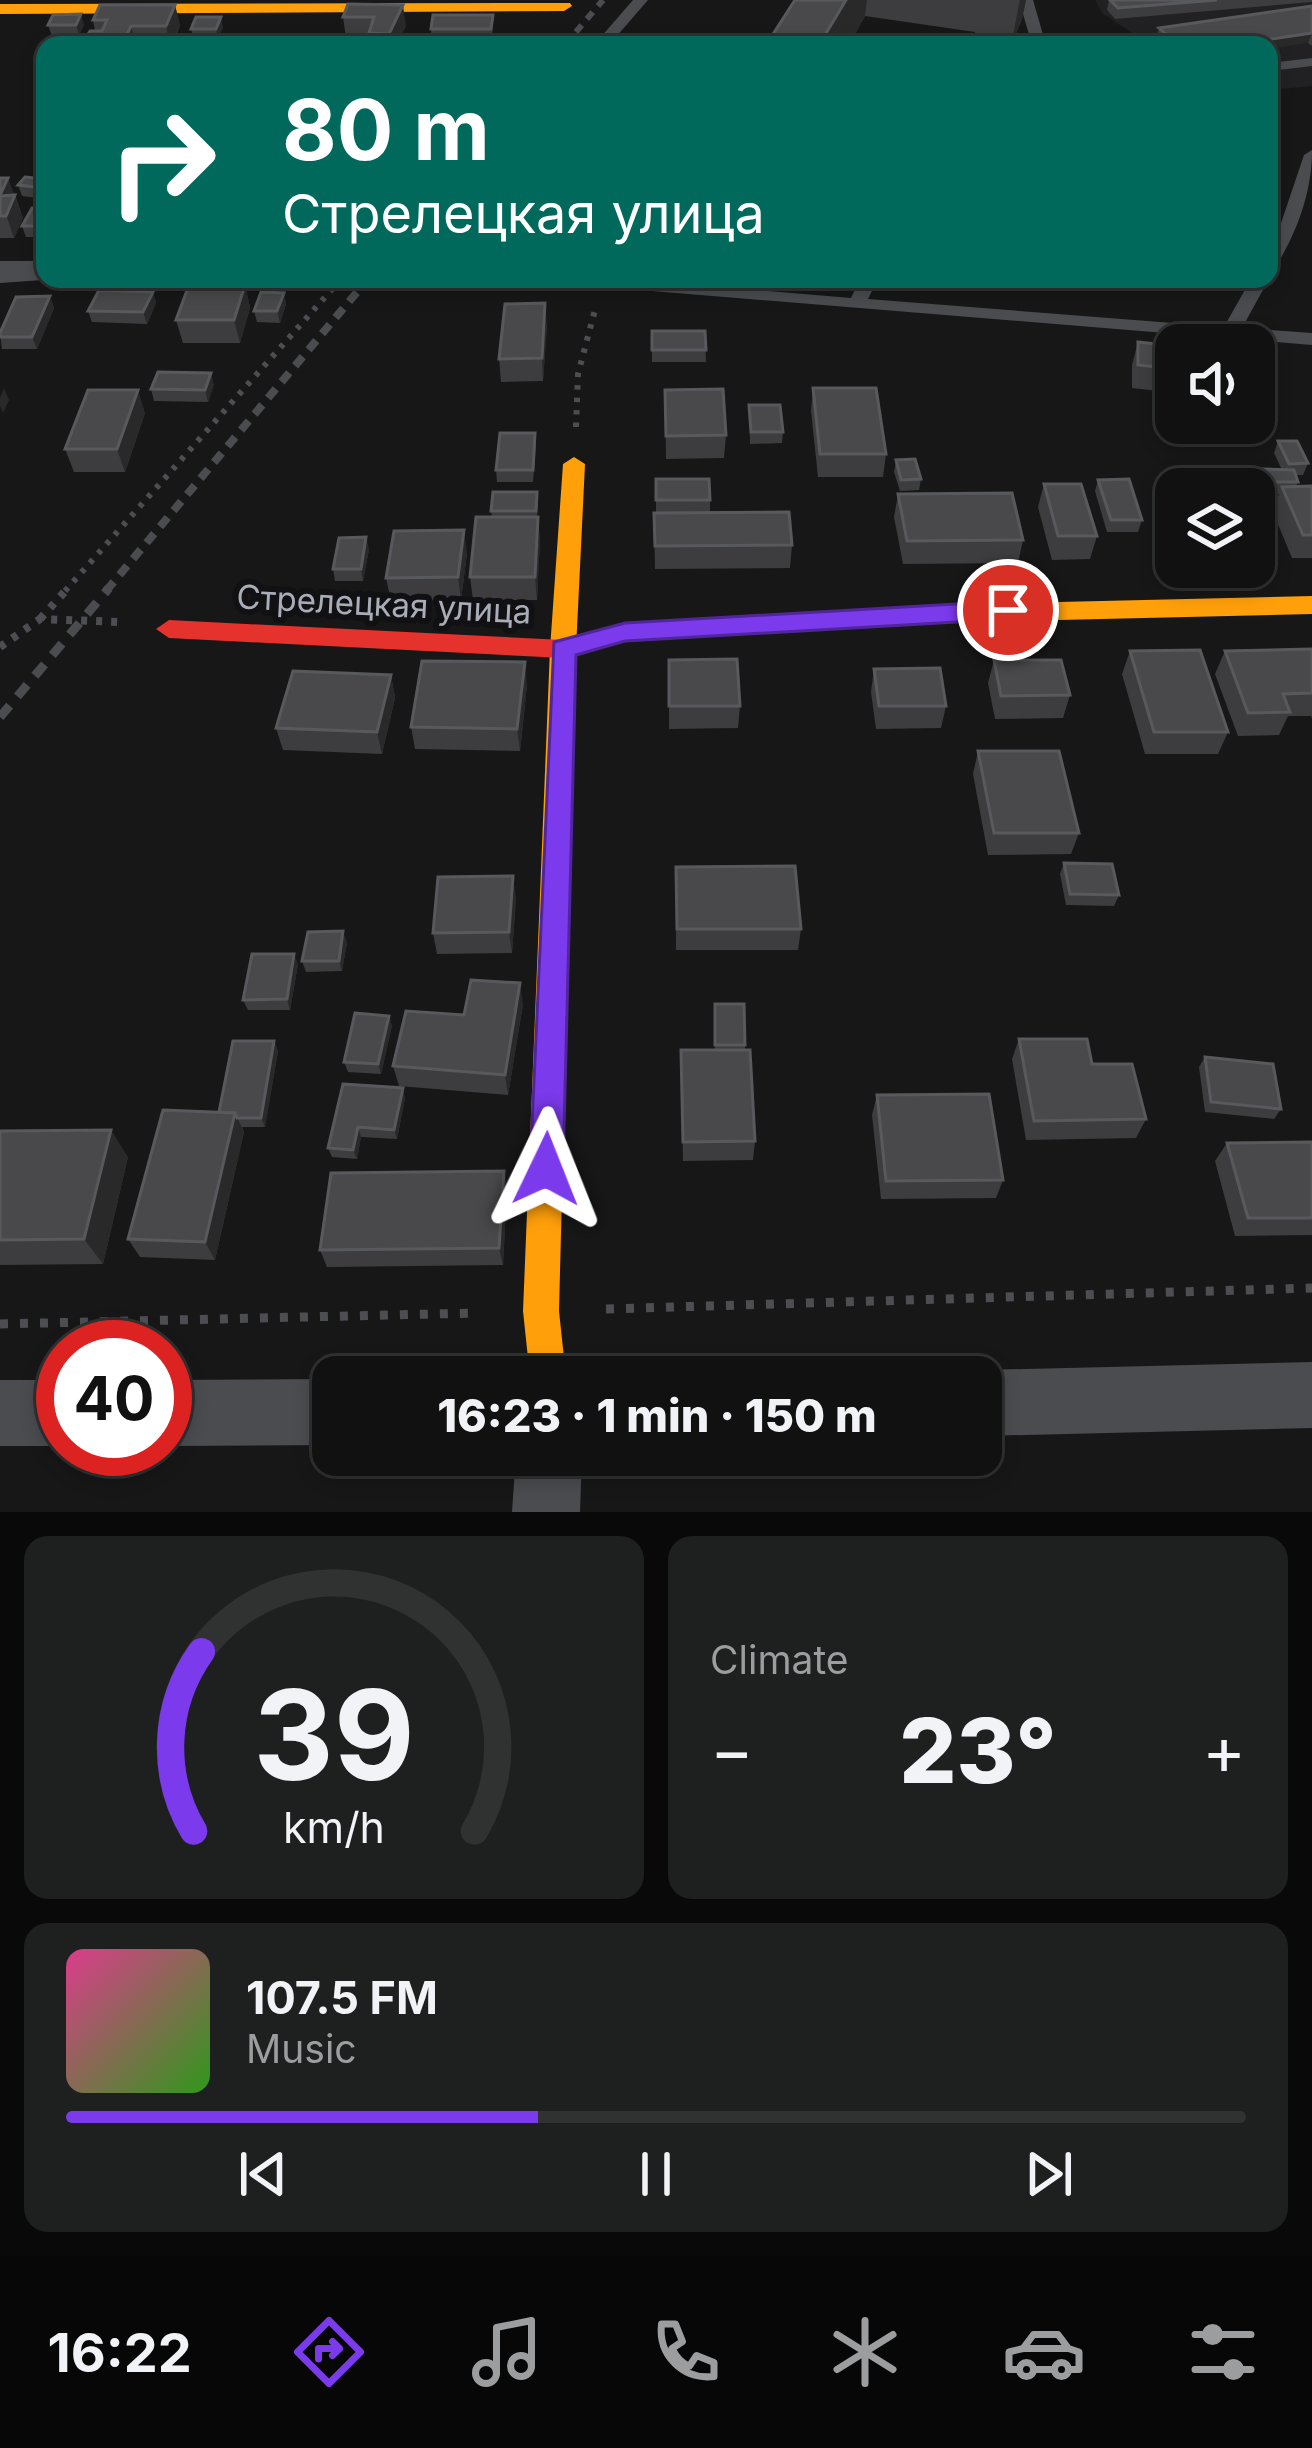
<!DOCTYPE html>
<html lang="en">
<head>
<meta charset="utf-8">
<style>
	body { margin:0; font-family:Inter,sans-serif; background:#1e1f1f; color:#f1f3f6; height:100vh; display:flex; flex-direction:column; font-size:45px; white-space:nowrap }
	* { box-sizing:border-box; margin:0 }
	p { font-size:39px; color:#9c9d9f }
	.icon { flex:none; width:66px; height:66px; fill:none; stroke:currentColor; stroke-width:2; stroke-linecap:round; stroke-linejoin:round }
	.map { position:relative; height:1512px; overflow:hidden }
	.panel { display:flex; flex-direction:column; gap:24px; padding:24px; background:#090909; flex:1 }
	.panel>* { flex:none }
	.guide { position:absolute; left:36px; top:36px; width:1242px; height:252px; border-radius:24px; box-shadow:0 6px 18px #0003,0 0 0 3px #303131; background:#00695c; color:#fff; overflow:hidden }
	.controls { position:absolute; left:1155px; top:324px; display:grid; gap:24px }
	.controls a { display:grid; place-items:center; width:120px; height:120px; border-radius:24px; background:#111; box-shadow:0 6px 18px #0003,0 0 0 3px #303131; font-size:60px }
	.speed { position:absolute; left:36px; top:1320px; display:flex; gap:24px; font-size:60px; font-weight:700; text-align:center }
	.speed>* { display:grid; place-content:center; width:156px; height:156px; border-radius:50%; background:#111; box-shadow:0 6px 18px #0003,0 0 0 3px #303131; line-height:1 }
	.speed .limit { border:18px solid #d22; background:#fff; color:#111 }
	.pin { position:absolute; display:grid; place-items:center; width:102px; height:102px; color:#fff; margin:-51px; border:6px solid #fff; border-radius:50%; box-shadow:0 3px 12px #0007 }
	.me { position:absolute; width:132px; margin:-66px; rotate:2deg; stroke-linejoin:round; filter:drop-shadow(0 0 9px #0008) }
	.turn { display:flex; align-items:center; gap:42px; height:252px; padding:0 48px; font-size:54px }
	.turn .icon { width:156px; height:156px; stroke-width:2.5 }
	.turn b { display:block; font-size:84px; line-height:102px }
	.big { font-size:90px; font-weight:800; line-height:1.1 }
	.panel .tile { flex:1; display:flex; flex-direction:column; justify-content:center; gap:18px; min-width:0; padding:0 42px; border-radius:24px; background:#1e1f1f }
	.panel .dial { align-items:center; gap:0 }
	.dial svg { height:312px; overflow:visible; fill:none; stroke:#303131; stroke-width:7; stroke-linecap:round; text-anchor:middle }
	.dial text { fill:#f1f3f6; stroke:none }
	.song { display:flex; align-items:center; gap:36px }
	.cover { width:144px; height:144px; border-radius:18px; background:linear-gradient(135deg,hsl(330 70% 55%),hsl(110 70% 35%)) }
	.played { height:12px; border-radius:6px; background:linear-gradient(90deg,#7c3aed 40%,#303131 40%) }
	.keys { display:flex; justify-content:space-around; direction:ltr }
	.heat { display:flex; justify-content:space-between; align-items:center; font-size:66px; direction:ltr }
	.panel .tiles { flex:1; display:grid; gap:24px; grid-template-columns:1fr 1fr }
	.tile:last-child { grid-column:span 2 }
	.trip { position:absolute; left:312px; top:1356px; width:690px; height:120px; border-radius:24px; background:#111; box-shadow:0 6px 18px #0003,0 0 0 3px #303131; font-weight:800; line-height:120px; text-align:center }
	.tabs { display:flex; height:192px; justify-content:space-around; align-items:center; background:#070707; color:#9c9d9f }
	.tabs .icon { width:84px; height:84px }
	.tabs .active { color:#7c3aed }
	.tabs b { font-size:54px; color:#f1f3f6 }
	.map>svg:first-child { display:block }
</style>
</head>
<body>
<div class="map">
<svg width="1312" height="1512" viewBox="0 0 1312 1512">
	<rect width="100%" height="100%" fill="#171717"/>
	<polygon fill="#212123" points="1095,0 1312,0 1312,86 1269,90 1269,45 1150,45 1102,13"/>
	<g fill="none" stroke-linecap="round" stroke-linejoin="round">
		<g stroke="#4d4e52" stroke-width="6" stroke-dasharray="4.5 8" stroke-linecap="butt">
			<polyline points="576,427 578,374 596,306"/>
			<polyline points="65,591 341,279"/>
		</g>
		<g stroke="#4d4e52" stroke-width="8" stroke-dasharray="6 9" stroke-linecap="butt">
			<polyline points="40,619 68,588"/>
			<polyline points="0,647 40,619 120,622"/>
		</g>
		<g stroke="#4d4e52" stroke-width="9" stroke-dasharray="8 12" stroke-linecap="butt">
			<polyline points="606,1309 1312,1288"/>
			<polyline points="0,1324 477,1313"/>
		</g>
		<g fill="#4b4c50" fill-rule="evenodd">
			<polygon points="633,0 648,0 609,45 594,45"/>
			<polygon points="1019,0 1033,0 1046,45 1032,45"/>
			<polygon points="960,41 972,42 974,45 953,45"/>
			<polygon points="1312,58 1312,66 1269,71 1269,63"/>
			<path d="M1312,150C1312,193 1297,232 1275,268L1269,269V249L1275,239L1269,237V227L1279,229L1304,155Z"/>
			<polygon points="558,279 629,279 851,298 860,279 878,279 868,299 1224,327 1251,279 1269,279 1242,328 1312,333 1312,345 567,284"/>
		</g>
		<g fill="#4b4c50" fill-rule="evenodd">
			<polygon points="0,261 45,261 45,279 58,279 0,283"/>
			<polygon points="1312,1362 1312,1428 981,1436 981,1377 965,1377 981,1370"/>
			<polygon points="333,1379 333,1445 165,1446 165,1380"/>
			<rect x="0" y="1380" width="63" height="66"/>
			<polygon points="516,1455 582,1455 580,1512 512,1512"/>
		</g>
		<g fill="#ff9f0a" fill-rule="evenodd">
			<polygon points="570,3 572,6 564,11 0,14 0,4"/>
			<polygon points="574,457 585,464 576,649 559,1311 566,1377 530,1377 523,1311 550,649 563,464"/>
			<polygon points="1312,596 1312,614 938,623 926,614 938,605"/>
		</g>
		<polygon fill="#e5322d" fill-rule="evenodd" points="938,605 950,614 938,623 625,642 563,658 169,638 156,629 169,620 563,640 625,624"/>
		<polyline stroke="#4b4c4f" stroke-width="6" stroke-dasharray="9 8" stroke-linecap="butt" points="565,45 603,0"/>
		<polyline stroke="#4b4c4f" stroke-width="8" stroke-dasharray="12 9" stroke-linecap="butt" points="106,591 368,279"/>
		<polyline stroke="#4b4c4f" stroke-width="9" stroke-dasharray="15 12" stroke-linecap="butt" points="0,717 109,588"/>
	</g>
	<g fill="#3d3d3f">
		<polygon points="795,0 1026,0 1022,19 1011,45 973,39 975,32 865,16 849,45 766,45"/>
		<polygon points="1109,0 1312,0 1312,2 1115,19 1107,10"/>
		<polygon points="348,4 406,26 396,45 371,45 370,38 346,38 343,17"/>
		<polygon points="175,5 180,26 172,45 82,45 95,31 93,20"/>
		<polygon points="1312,6 1312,46 1308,43 1163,45 1156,39 1159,28"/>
		<polygon points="493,15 492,40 432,40 431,29"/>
		<polygon points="48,25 84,25 79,35 52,36"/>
		<polygon points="223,27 218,39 194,39 191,29"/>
		<polygon points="0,178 15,195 23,218 14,238 0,238"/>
		<polygon points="45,179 45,199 22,196 18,185"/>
		<polygon points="45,209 45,237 26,237 22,226"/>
		<polygon points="1169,279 1200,279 1198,286"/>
		<polygon points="245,285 250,308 240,343 183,343 176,320"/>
		<polygon points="153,292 156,303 147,324 92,322 88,311"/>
		<polygon points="284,293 286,304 280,323 257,322 254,311"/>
		<polygon points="50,296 54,308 37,349 2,349 0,333"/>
		<polygon points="547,326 543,381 501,382 499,359"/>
		<polygon points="652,331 705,331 706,362 652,362"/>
		<polygon points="1138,342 1176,346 1176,393 1132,388 1132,365"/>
		<polygon points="214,384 208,402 154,401 151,389"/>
		<polygon points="813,388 886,454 883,477 818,477 811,411"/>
		<polygon points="665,390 726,435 724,458 666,459"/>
		<polygon points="749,405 783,432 782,443 750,444"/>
		<polygon points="145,413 125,472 74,472 65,449"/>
		<polygon points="1278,441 1308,463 1303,475 1296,475 1298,482 1296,486 1312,486 1312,558 1292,558 1272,510 1279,494 1262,493 1259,481 1263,469 1282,470 1274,453"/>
		<polygon points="536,444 533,482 497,482 496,470"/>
		<polygon points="896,460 921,479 919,490 900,491 894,472"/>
		<polygon points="656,479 710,500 710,512 656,512"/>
		<polygon points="1098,480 1142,520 1138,532 1107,532 1095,491"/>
		<polygon points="1044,484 1097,536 1090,559 1052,560 1038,507"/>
		<polygon points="1160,484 1176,489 1176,560 1170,560 1152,507"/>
		<polygon points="898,494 1023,540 1018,563 903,564 894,517"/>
		<polygon points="538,503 537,517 540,540 537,600 473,600 470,577 492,517 491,511"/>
		<polygon points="654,513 792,545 790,568 655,569"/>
		<polygon points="369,549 363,581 335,581 333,569"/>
		<polygon points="467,553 461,600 391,601 386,578"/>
		<polygon points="1312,649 1312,718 1311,716 1288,716 1279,735 1238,736 1215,674 1225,651"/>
		<polygon points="1130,651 1228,732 1218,754 1145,754 1122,674"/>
		<polygon points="669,660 740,706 738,728 669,729"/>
		<polygon points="994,660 1070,695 1063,718 995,719 988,683"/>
		<polygon points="874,669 946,706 941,728 876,729 871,692"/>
		<polygon points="391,675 395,698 382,754 283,750 276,728"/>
		<polygon points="527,685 520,751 415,749 411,727"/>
		<polygon points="978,751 1079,833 1071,854 988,855 973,774"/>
		<polygon points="1064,863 1119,895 1114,906 1066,905 1060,874"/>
		<polygon points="676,867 801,929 798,950 676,950"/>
		<polygon points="516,898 512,953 437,954 433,933"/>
		<polygon points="347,942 342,971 306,972 302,961"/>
		<polygon points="298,964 290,1010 248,1010 243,1000"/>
		<polygon points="523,1004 508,1095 399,1086 393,1066 464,1015"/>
		<polygon points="715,1004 744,1004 745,1050 755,1141 753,1160 683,1161 681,1070 715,1050"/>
		<polygon points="389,1016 392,1026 381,1074 348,1072 344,1062"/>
		<polygon points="1019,1039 1092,1064 1146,1119 1136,1138 1026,1140 1012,1059"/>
		<polygon points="274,1041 278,1051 265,1127 242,1127 244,1132 215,1260 140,1257 128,1239 219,1112"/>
		<polygon points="1205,1057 1281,1109 1274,1119 1205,1112 1199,1067"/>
		<polygon points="877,1095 1003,1180 996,1198 881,1199 872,1115"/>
		<polygon points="405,1098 397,1139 361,1137 357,1159 332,1157 328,1148"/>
		<polygon points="0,1131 128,1157 103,1264 0,1265"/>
		<polygon points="1312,1142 1312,1235 1235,1236 1215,1161 1227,1143"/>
		<polygon points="504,1171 507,1189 503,1265 327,1267 320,1250"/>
	</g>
	<g fill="#29292a">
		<polygon points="846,0 867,0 865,16 849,45 819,45"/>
		<polygon points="1020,0 1026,0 1022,19 1011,45"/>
		<polygon points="175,5 180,26 170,45 166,26"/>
		<polygon points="403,5 406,26 396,45 390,45 389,34"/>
		<polygon points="81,14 84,25 79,35 76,25"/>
		<polygon points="221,17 223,27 218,39 216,29"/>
		<polygon points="131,26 136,45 122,45"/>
		<polygon points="1312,33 1308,43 1269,49 1269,45 1230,45"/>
		<polygon points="1194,36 1192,45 1171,45 1172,40"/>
		<polygon points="8,178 23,218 14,238 0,197"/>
		<polygon points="245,285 250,308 240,343 234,320"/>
		<polygon points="153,292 156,303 147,324 143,312"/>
		<polygon points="284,293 286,304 280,323 277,311"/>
		<polygon points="50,296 54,308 37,349 32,337"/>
		<polygon points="545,303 547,326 543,381 542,358"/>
		<polygon points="211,373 214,384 208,402 205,390"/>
		<polygon points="4,388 9,400 3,413 0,406 0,398"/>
		<polygon points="138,390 145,413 125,472 117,449"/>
		<polygon points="538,517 540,540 537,600 535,577"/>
		<polygon points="464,530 467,553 461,600 458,577"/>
		<polygon points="366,537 369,549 363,581 361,569"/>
		<polygon points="525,662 527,685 520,751 517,729"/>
		<polygon points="391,675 395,698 382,754 377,732"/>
		<polygon points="513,876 516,898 512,953 509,932"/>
		<polygon points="343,931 347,942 342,971 339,961"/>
		<polygon points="294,954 298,964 290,1010 287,999"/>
		<polygon points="520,983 523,1004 508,1095 505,1075"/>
		<polygon points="389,1016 392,1026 381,1074 378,1064"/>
		<polygon points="274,1041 278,1051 265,1127 261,1118"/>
		<polygon points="403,1088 405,1098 397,1139 394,1130"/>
		<polygon points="235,1113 244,1132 215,1260 205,1242"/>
		<polygon points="358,1127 361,1137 357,1159 353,1150"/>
		<polygon points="111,1130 128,1157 103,1264 84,1239"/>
		<polygon points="504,1171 507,1189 503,1265 499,1248"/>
	</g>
	<g fill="#49494c" stroke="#58595d" stroke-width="3">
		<polygon points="795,0 846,0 819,45 766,45"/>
		<polygon points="1110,0 1217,0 1118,8"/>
		<polygon points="348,4 403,5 389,34 369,33 374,17 343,17"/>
		<polygon points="100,5 175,5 166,26 131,26 122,45 82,45 90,31 102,31 107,20 93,20"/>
		<polygon points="1312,6 1312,33 1230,45 1204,45 1194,36 1172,40 1159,28"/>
		<polygon points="81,14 76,25 48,25 53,15"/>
		<polygon points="433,15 493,15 491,29 431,29"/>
		<polygon points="196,17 221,17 216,29 191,29"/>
		<polygon points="179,38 192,38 190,45 177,45"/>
		<polygon points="258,39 256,45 219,45 220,40"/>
		<polygon points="25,177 45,179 45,188 18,185"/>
		<polygon points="0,178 8,178 0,195"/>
		<polygon points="15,195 6,216 0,216 0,196"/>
		<polygon points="32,208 45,209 45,226 22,226"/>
		<polygon points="189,285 245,285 234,320 176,320"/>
		<polygon points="99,290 153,292 143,312 88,311"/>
		<polygon points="261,292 284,293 277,311 254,311"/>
		<polygon points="50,296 32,337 0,337 0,333 16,297"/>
		<polygon points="545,303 542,358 499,359 505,304"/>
		<polygon points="652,331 705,331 706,350 652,350"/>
		<polygon points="1138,342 1176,346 1176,369 1138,365"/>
		<polygon points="158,372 211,373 205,390 151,389"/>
		<polygon points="813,388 876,388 886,454 820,454"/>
		<polygon points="723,389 726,435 666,436 665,390"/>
		<polygon points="88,390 138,390 117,449 65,449"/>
		<polygon points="749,405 780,405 783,432 751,432"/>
		<polygon points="500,433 535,433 533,470 496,470"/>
		<polygon points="1278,441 1297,441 1308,463 1289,464"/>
		<polygon points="915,459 921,479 901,480 896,460"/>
		<polygon points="1263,469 1294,470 1298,482 1267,482"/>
		<polygon points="656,479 709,479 710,500 656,500"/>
		<polygon points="1129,479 1142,520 1111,520 1098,480"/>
		<polygon points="1209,483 1211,489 1176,489 1176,531 1160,484"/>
		<polygon points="1044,484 1081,484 1097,536 1058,536"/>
		<polygon points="1312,486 1312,535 1303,535 1282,487"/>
		<polygon points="493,492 537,492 536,511 491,511"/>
		<polygon points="1012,493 1023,540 907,541 898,494"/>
		<polygon points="789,512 792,545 655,546 654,513"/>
		<polygon points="476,517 538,517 535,577 470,577"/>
		<polygon points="464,530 458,577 386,578 394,531"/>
		<polygon points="366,537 361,569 333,569 339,538"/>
		<polygon points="1312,649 1312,693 1283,694 1290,712 1248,713 1225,651"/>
		<polygon points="1200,650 1228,732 1154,732 1130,651"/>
		<polygon points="737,659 740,706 669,706 669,660"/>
		<polygon points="994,660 1061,660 1070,695 1001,696"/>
		<polygon points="422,661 525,662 517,729 411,727"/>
		<polygon points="940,668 946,706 879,706 874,669"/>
		<polygon points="293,671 391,675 377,732 276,728"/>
		<polygon points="978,751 1059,751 1079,833 994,833"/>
		<polygon points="1064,863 1112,864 1119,895 1070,894"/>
		<polygon points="795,866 801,929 677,929 676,867"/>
		<polygon points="513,876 509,932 433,933 438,877"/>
		<polygon points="343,931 339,961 302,961 308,932"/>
		<polygon points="252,954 294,954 287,999 243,1000"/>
		<polygon points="471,980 520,983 505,1075 393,1066 406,1011 464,1015"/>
		<polygon points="715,1004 744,1004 745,1045 715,1045"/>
		<polygon points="355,1013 389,1016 378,1064 344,1062"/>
		<polygon points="1019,1039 1087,1039 1092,1064 1132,1064 1146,1119 1034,1121"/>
		<polygon points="233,1041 274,1041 261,1118 237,1118 235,1113 219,1112"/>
		<polygon points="681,1050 750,1050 755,1141 683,1142"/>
		<polygon points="1205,1057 1273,1064 1281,1109 1211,1102"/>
		<polygon points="343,1084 403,1088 394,1130 358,1127 353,1150 328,1148"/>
		<polygon points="989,1094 1003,1180 886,1181 877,1095"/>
		<polygon points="163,1110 235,1113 205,1242 128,1239"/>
		<polygon points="111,1130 84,1239 0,1240 0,1131"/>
		<polygon points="1312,1142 1312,1218 1248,1218 1227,1143"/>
		<polygon points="504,1171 499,1248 320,1250 331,1173"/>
	</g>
	<polygon fill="#7c3aed" stroke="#51269a" stroke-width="3" points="1008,601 1020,610 1008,619 625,641 576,655 563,1169 558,1181 546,1185 534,1181 530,1169 554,642 625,623"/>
	<g text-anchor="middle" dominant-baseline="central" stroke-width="12" stroke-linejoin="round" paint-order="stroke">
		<g font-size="33" fill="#a8adb8" stroke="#111113">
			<text transform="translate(384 604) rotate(3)">Стрелецкая улица</text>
		</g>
	</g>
</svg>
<div class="controls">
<a><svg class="icon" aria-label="sound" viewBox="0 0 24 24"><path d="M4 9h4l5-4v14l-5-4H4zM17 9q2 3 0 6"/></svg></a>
<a><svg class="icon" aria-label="layers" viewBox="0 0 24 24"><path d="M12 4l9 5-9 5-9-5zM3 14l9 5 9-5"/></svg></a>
</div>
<div class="speed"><div class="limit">40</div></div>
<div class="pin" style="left:1008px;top:610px;background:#d93025"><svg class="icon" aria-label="arrive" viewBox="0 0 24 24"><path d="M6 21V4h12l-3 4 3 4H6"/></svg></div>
<svg class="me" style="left:546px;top:1169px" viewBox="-20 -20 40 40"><path d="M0-17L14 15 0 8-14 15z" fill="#7c3aed" stroke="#fff" stroke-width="4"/></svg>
<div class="trip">16:23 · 1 min · 150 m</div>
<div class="guide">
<div class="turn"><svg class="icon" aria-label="right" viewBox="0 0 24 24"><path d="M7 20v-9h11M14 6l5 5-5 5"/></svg><div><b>80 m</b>Стрелецкая улица</div></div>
</div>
</div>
<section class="panel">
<div class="tiles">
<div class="tile dial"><svg viewBox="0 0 100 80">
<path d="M14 69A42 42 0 1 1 86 69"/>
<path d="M14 69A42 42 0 0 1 16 23" stroke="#7c3aed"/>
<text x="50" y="56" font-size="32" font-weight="700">39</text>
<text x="50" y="72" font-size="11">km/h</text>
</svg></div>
<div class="tile"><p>Climate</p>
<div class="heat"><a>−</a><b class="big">23°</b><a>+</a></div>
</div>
<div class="tile">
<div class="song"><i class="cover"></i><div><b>107.5 FM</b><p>Music</p></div></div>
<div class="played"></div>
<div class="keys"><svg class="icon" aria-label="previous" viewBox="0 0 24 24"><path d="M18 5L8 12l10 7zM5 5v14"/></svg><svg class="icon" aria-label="pause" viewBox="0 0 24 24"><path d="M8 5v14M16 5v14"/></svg><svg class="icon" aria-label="next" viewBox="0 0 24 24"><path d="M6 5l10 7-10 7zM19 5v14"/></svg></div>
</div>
</div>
</section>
<nav class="tabs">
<b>16:22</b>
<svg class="icon active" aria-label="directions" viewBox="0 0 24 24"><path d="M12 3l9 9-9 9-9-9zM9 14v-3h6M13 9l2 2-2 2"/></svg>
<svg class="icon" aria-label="music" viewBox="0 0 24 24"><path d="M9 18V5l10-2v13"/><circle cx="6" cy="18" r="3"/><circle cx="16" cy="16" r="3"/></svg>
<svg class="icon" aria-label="phone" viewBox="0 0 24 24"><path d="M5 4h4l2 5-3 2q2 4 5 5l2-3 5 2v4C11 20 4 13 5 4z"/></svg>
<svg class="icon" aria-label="climate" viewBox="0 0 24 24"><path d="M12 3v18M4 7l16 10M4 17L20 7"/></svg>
<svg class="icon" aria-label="car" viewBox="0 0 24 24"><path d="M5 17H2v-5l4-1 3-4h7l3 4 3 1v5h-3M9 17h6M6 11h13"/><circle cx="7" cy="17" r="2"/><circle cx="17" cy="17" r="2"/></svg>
<svg class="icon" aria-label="filters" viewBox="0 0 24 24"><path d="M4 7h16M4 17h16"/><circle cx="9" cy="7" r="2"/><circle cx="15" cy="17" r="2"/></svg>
</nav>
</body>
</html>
